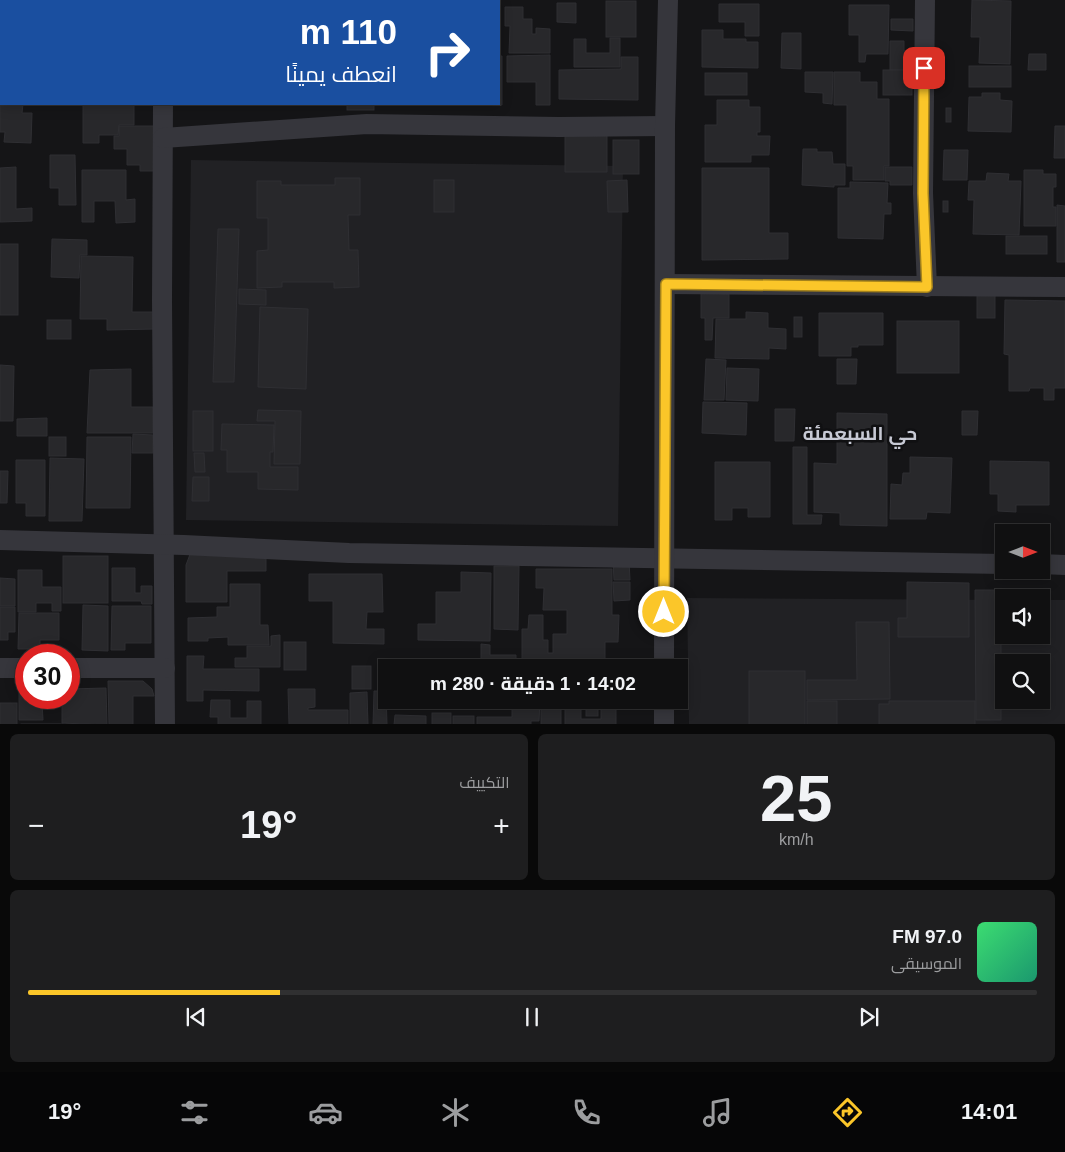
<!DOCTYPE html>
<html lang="ar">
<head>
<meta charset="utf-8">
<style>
	body { margin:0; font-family:Helvetica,Cairo,sans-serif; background:#1e1e1f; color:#f1f3f6; direction:rtl; height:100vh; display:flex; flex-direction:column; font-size:19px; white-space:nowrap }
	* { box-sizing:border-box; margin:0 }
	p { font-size:16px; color:#9c9d9f }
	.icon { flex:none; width:28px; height:28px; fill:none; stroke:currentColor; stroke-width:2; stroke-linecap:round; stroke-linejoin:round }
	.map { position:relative; height:724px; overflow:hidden; direction:ltr }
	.panel { display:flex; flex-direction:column; gap:10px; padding:10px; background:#090909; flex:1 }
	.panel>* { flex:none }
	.banner { position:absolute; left:0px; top:0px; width:500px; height:105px; box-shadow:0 2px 12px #0003,0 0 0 1px #303031; direction:rtl; background:#1a4fa0; color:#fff; overflow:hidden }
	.needle { width:32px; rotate:90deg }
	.controls { position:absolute; left:995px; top:524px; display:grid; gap:10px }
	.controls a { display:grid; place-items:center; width:55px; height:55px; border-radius:0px; background:#101011; box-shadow:0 2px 12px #0003,0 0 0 1px #303031; font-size:25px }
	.speed { position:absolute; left:15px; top:644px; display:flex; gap:10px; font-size:25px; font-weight:700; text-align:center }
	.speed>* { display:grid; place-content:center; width:65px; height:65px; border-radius:50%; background:#101011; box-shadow:0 2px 12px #0003,0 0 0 1px #303031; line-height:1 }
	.speed .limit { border:8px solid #d22; background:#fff; color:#111 }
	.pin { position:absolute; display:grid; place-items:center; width:42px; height:42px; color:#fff; margin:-21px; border-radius:10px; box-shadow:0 2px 8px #0006 }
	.me { position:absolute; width:55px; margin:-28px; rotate:0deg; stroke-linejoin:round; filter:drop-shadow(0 0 4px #0008) }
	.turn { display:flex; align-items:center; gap:18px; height:105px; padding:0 20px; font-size:22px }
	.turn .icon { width:65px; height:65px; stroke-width:2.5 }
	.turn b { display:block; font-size:35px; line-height:42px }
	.big { font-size:38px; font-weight:700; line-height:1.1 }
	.panel .card { flex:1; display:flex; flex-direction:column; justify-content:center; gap:8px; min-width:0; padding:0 18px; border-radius:8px; background:#1e1e1f }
	.panel .dial { align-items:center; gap:0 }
	.dial b { font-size:65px; line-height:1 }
	.song { display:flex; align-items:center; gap:15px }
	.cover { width:60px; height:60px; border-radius:8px; background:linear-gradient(135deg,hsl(140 70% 55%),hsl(160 70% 35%)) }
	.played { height:5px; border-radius:2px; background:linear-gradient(90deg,#fbc629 25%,#303031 25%) }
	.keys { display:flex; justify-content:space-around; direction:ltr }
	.heat { display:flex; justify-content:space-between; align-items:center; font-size:28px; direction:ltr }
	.panel .tiles { flex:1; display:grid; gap:10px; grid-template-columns:1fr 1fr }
	.card:last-child { grid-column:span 2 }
	.trip { position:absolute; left:378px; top:659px; width:310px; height:50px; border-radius:0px; background:#101011; box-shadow:0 2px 12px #0003,0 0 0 1px #303031; font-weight:700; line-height:50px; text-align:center; direction:rtl }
	.menu { display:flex; height:80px; justify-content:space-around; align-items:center; background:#060607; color:#9c9d9f }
	.menu .icon { width:35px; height:35px }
	.menu .on { color:#fbc629 }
	.menu b { font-size:22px; color:#f1f3f6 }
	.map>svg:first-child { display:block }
</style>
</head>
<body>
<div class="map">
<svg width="1065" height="725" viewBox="0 0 1065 725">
	<rect width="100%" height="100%" fill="#151517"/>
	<g fill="#212124" fill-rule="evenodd">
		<polygon points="191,160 623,166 618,526 186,520"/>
		<path d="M687,598L1004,600V635H1041V600H1065V724H689ZM1004,662H1041V700H1004Z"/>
	</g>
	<g fill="#28282b" stroke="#2f2f33">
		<polygon points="0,0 12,0 1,1 1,26"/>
		<polygon points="90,0 135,0 90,1"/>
		<polygon points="191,0 227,0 227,1 190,1"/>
		<rect x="234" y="0" width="29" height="1"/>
		<rect x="281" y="0" width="25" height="1"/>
		<rect x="327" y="0" width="46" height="1"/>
		<rect x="460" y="0" width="25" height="1"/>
		<polygon points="972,0 1011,1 1010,64 979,63 980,37 971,37"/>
		<rect x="606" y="1" width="30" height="36"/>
		<polygon points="557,3 576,3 576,23 557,22"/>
		<polygon points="719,4 759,4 759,36 745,36 745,22 719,22"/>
		<polygon points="849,5 889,5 888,54 866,54 865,62 859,62 859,35 849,35"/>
		<polygon points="505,7 523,7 523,19 532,19 532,34 536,34 536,28 550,29 550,53 509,53 510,26 505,26"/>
		<polygon points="891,19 913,19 913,31 891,30"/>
		<polygon points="702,30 723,30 723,39 746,39 746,42 758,42 758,68 702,67"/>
		<polygon points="782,33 801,33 801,69 781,68"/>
		<polygon points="610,38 620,38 620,67 574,67 574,39 586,39 586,53 610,53"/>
		<polygon points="890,41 904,41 904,51 912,51 912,70 890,70"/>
		<polygon points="1029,54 1046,54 1046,70 1028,70"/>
		<polygon points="550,55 550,105 536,105 536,82 507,82 507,56"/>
		<polygon points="499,56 502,56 502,105 478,105 499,104"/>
		<polygon points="621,57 638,57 638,100 559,99 559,70 621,69"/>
		<rect x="969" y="66" width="42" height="21"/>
		<rect x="883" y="70" width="29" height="25"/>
		<polygon points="805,72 833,72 832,104 823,103 823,93 805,92"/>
		<polygon points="834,72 860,72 860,82 877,82 877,99 889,99 889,166 884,166 884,180 853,180 853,166 847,166 847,105 834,105"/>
		<rect x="705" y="73" width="42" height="22"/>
		<polygon points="0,74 1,104 23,104 22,113 32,113 31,143 4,142 5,132 0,132"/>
		<polygon points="982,93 1000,93 1000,100 1012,101 1011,132 968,131 969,97 982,97"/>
		<polygon points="717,100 749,100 749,107 760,107 760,132 757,132 757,136 770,136 769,155 751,155 751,162 705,162 705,125 717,125"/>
		<polygon points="83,104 134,104 134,125 119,125 118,135 99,135 99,143 83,143"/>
		<rect x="347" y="104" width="27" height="6"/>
		<rect x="946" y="108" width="5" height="14"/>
		<polygon points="119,126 154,126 158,171 140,171 140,165 127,165 127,149 114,149 114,136 119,136"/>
		<polygon points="1055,126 1065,126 1065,158 1054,158"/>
		<polygon points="607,134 607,172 565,172 565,135"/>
		<rect x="613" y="140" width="26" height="34"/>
		<polygon points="803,149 817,149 817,152 832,152 833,164 845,164 845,185 834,185 834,187 802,185"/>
		<polygon points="944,150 968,150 967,180 943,180"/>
		<polygon points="50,155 75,155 76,205 59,205 59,188 50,188"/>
		<polygon points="16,167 16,209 32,208 32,221 0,222 0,168"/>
		<polygon points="885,167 912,167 912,185 890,185 890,181 885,181"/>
		<polygon points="702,168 769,168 769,233 788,233 788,259 702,260"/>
		<polygon points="82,170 126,170 126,200 135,199 135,222 116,223 115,201 94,201 94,222 82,222"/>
		<polygon points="1024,170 1043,170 1043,174 1056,174 1056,187 1053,187 1053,207 1056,207 1056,226 1024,226"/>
		<polygon points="987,173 1009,174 1008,181 1021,181 1019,235 973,234 974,200 968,200 969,181 986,181"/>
		<polygon points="335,178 360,178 360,215 348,215 349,250 358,250 359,287 334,288 334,282 282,282 282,287 257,288 257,251 268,250 268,218 257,218 257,181 281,181 281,185 335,185"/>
		<rect x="434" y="180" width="20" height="32"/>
		<polygon points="627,180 628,212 608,212 607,181"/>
		<polygon points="850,182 888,183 887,203 891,203 891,214 884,214 883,239 838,238 838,188 850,188"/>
		<rect x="943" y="201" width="5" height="11"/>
		<polygon points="1057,205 1065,206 1065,262 1057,262"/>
		<polygon points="218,229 239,229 234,382 213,382"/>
		<rect x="1006" y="236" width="41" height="18"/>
		<polygon points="52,239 87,240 87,255 80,255 79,278 51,277"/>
		<rect x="0" y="244" width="18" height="71"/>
		<polygon points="81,256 133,257 132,312 155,312 155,329 107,330 107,319 80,319"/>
		<polygon points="239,289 266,290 266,305 239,304"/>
		<polygon points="701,293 729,294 729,318 713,318 712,340 705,340 705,318 701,318"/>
		<rect x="977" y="293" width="18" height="25"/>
		<polygon points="1005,300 1065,301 1065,388 1054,388 1054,400 1044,400 1044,388 1030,388 1029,391 1009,391 1009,355 1004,354"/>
		<polygon points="260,307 308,309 306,389 258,387"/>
		<polygon points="746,312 768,313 768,328 786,329 786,349 769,348 769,359 715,358 716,319 746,319"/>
		<polygon points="819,313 883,313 883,345 858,345 858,347 851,347 851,356 819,356"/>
		<rect x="794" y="317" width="8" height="20"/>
		<rect x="47" y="320" width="24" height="19"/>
		<rect x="897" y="321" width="62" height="52"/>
		<polygon points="706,359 726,360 724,400 704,400"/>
		<polygon points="837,359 857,359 856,384 837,384"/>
		<polygon points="0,365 14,366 13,421 0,421"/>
		<polygon points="727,368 759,369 758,401 726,400"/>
		<polygon points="131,369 131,407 153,407 153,433 87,433 90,370"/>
		<polygon points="703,402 747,403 746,435 702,433"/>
		<polygon points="775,409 795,409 794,441 775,441"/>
		<polygon points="258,410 301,411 300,464 274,464 275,421 257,421"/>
		<rect x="193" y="411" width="20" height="40"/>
		<polygon points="962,411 978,411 977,435 962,435"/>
		<polygon points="837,413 887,414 887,526 840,525 840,513 814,512 814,463 837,464"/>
		<polygon points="47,418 47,436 17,436 17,419"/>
		<polygon points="222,424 274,425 273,452 270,452 270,467 298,467 298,490 258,489 258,472 227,472 227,450 221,450"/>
		<polygon points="133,434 153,435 153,453 132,453"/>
		<rect x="49" y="437" width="17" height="19"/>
		<polygon points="87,437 131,437 130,508 86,508"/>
		<polygon points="793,447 807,447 807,515 822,515 821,524 793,524"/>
		<polygon points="194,453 204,453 205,472 195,472"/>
		<polygon points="910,457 952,458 950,513 927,512 926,519 890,519 891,484 902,485 903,473 910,473"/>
		<polygon points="50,458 84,459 82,521 49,521"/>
		<polygon points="16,460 45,460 45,516 26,516 26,503 16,503"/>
		<polygon points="990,461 1049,462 1049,505 1016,505 1016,512 998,511 998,494 990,494"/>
		<polygon points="715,462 770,462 770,517 748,517 748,508 732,508 732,520 715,520"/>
		<polygon points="0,471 8,471 7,503 0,503"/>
		<polygon points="193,477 209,477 209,501 192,501"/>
		<polygon points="192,549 266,550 266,571 227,571 227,602 186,602 186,565"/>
		<rect x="63" y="556" width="45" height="47"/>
		<polygon points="629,561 630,580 614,580 613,562"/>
		<polygon points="494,566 519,566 518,630 494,629"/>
		<polygon points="112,568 135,568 135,593 141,593 141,586 152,586 152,604 142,604 141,601 112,601"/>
		<polygon points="536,569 612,569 612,615 619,615 618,642 605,642 605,668 522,668 522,629 528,629 529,615 543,615 543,640 548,640 548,653 553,653 553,634 567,634 567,610 543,610 544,588 536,588"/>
		<polygon points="18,570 42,570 42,587 61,587 61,611 52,611 52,603 36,603 36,612 18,612"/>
		<polygon points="461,572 491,573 490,641 418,640 418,624 436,624 436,592 461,592"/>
		<polygon points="309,574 382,574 383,612 367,612 366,629 384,629 384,644 333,643 333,601 309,601"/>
		<polygon points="0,578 15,579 15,606 0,606"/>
		<polygon points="613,582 630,582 630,600 614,601"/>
		<polygon points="907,582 969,583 969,637 898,637 898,618 907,618"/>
		<polygon points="230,584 260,584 260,625 268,625 269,645 228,645 228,637 208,638 208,641 188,641 188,618 217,617 217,607 230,607"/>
		<polygon points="975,590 1001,590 1001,720 976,720"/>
		<polygon points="83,605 108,606 108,651 82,650"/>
		<polygon points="112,606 151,606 151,643 125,643 125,650 111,650"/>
		<polygon points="0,607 15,607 15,632 8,632 8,640 0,640"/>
		<polygon points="19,613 59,613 59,640 40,640 40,649 18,649"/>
		<polygon points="856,622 889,622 890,699 807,700 807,680 857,680"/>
		<polygon points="280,635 280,667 235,667 235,658 247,658 247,646 271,646 271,636"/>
		<rect x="284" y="642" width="22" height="28"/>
		<polygon points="481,644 490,645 490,655 516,655 516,668 481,668"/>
		<polygon points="187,656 204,656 203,669 259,669 259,691 203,690 203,701 187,701"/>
		<rect x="352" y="666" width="19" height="23"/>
		<rect x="749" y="671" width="56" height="54"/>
		<polygon points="108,681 143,681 152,689 154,696 133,696 133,725 109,725"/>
		<polygon points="19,686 26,686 26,698 39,698 39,702 42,702 43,720 19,720"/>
		<polygon points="106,688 107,725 62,723 62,698 69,698 69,689"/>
		<polygon points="288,689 315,689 315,707 308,708 308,710 348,710 348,725 289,725"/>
		<polygon points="374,691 386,691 387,725 373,725"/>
		<polygon points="367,692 368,725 350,725 350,693"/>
		<polygon points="211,700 230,700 230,718 247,718 247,701 261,701 261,725 218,725 218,717 210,717"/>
		<rect x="410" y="700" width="38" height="6"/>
		<polygon points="512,700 540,700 539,721 531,721 531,725 477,725 477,717 512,717"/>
		<rect x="541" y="700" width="20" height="25"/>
		<polygon points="565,700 581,700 581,719 601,719 601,700 616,700 616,725 565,725"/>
		<rect x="586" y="700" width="12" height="16"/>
		<rect x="807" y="701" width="30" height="24"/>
		<polygon points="889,701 975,701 975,725 879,725 879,704 889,704"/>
		<rect x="0" y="703" width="17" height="22"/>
		<rect x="432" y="713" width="19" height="12"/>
		<polygon points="395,715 426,716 426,725 394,725"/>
		<rect x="453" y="716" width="21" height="9"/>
		<rect x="21" y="724" width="42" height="1"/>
	</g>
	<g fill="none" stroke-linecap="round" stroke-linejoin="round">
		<g stroke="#36363c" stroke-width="20">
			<polyline points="925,0 923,193 927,287"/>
			<polyline points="165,1 165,0"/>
			<polyline points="163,104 162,300 165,725"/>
			<polyline points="163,138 367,124 559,127 665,126"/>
			<polyline points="666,284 1065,287"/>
			<polyline points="0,540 184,545 349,553 1004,564"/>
			<polyline points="1041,564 1065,565"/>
			<polyline points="0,668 26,668"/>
			<polyline points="69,668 165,668"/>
			<polyline points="664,668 665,126 668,0"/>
			<polyline points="664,700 664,725"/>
		</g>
	</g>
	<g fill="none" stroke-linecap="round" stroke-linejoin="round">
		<defs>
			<polyline id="route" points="664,612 666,284 927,287 923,193 924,68"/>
		</defs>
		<use href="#route" stroke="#a3811b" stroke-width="12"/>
		<use href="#route" stroke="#fbc629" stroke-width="9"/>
	</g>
	<g text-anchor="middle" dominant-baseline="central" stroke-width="5" stroke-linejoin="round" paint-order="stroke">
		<g font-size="19" font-weight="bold" fill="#c7c9d4" stroke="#101012">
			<text x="860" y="433">حي السبعمئة</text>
		</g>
	</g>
</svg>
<div class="controls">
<a><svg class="needle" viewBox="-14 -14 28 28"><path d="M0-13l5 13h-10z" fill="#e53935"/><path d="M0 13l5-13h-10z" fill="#9c9d9f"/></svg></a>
<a><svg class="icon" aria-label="sound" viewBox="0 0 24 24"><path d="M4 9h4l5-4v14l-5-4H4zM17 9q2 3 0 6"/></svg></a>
<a><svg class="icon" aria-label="search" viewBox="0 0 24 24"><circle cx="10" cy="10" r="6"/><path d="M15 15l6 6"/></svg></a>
</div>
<div class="speed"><div class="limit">30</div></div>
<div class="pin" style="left:924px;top:68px;background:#d93025"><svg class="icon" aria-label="arrive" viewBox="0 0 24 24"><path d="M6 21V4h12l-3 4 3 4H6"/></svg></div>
<svg class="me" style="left:664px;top:612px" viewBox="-20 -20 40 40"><circle r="17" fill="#fbc629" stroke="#fff" stroke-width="3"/><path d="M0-11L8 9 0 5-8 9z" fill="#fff"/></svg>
<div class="trip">14:02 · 1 دقيقة · 280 m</div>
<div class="banner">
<div class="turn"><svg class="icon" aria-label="right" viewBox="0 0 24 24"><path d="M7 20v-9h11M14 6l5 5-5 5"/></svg><div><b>110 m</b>انعطف يمينًا</div></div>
</div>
</div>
<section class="panel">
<div class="tiles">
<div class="card dial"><b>25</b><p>km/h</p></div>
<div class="card"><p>التكييف</p>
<div class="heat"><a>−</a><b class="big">19°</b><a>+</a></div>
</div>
<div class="card">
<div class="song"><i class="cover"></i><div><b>97.0 FM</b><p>الموسيقى</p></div></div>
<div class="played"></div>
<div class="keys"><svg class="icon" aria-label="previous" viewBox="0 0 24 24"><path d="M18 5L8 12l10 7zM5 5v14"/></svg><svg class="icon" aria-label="pause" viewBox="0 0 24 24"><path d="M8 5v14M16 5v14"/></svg><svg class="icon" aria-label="next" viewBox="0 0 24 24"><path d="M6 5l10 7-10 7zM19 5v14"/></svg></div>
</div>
</div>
</section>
<nav class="menu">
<b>14:01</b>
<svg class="icon on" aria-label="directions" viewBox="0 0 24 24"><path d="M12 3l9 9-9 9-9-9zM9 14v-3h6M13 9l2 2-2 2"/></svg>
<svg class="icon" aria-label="music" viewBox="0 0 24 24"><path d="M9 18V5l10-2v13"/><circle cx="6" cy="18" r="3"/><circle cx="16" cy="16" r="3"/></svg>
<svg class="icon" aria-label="phone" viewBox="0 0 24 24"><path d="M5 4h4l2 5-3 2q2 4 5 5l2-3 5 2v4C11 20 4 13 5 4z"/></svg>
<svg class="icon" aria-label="climate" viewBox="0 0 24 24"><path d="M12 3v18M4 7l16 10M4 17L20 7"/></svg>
<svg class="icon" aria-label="car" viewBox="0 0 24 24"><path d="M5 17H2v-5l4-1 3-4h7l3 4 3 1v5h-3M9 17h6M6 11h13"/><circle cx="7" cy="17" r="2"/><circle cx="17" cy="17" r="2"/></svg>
<svg class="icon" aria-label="filters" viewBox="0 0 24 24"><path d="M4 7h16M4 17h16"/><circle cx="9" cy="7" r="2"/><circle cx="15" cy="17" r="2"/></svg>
<b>19°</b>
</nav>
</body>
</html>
